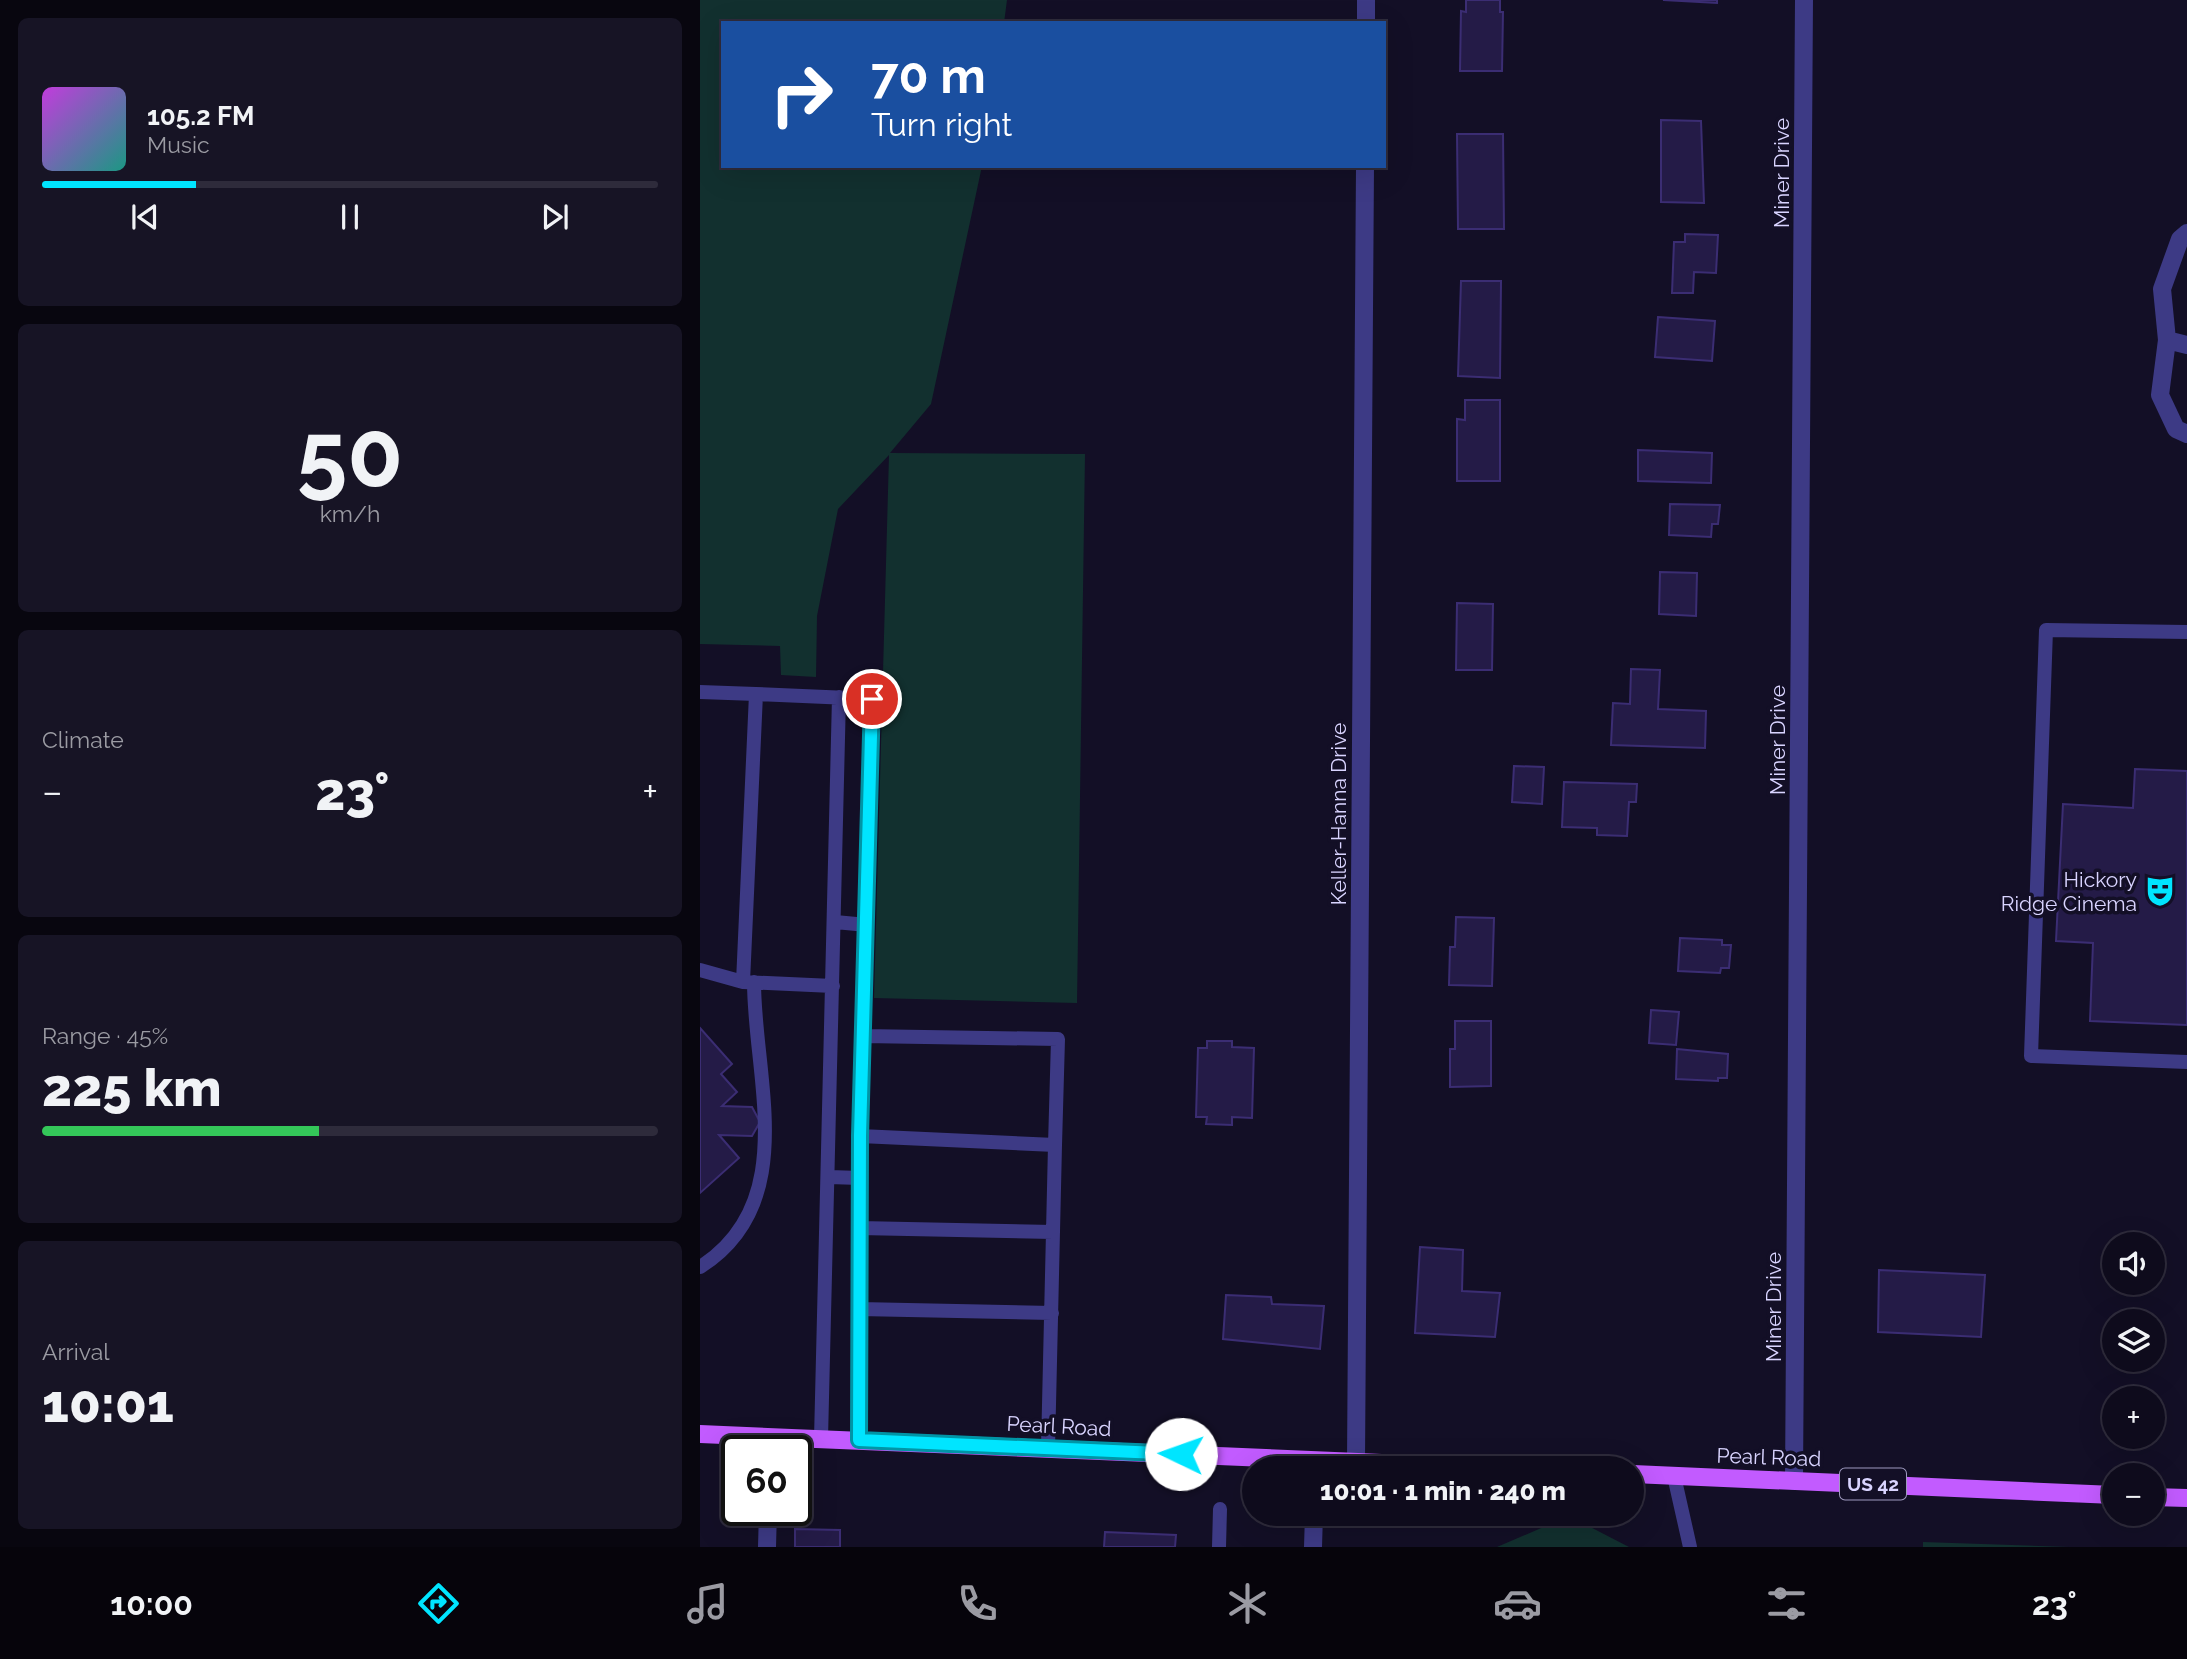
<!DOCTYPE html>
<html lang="en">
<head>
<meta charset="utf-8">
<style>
  :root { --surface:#0e0b1c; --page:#171425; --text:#f1f3f6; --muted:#9b9ba3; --line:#2e2b3b; --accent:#00e5ff }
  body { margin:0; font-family:Raleway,sans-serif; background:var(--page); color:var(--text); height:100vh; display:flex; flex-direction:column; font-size:26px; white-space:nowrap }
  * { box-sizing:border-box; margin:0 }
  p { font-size:23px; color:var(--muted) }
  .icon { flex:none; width:38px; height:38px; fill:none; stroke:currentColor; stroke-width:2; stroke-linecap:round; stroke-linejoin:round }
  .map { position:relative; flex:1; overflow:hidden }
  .sheet { display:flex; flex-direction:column; gap:18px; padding:18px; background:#08060f; width:700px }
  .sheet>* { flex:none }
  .guide { position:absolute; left:21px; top:21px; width:665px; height:147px; border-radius:0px; box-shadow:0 7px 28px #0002,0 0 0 2px var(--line); background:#1a4fa0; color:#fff; overflow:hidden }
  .tools { position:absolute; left:1402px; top:1232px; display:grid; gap:14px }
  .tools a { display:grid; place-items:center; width:63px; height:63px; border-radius:50%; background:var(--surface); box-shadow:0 7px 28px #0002,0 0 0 2px var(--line); font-size:35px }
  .speed { position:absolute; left:21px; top:1435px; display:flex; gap:14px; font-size:35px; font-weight:700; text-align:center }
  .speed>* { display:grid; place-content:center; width:91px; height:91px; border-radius:50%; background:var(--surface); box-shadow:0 7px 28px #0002,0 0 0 2px var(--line); line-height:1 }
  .speed .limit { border:4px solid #111; border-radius:10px; background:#fff; color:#111 }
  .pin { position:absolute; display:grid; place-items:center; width:60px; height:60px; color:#fff; margin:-30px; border:4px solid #fff; border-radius:50%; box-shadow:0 2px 7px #0007 }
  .me { position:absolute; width:77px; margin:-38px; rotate:273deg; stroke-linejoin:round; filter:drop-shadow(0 0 5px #0008) }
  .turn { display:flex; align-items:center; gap:24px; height:147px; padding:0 35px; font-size:32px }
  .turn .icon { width:91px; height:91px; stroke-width:2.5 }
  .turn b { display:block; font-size:49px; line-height:60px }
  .big { font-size:52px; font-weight:800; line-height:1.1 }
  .sheet .widget { flex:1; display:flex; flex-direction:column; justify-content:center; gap:10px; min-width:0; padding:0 24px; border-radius:10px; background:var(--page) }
  .sheet .dial { align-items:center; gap:0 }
  .dial b { font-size:91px; line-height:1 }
  .song { display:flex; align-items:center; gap:21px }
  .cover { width:84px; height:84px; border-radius:10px; background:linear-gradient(135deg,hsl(290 70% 55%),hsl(170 70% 35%)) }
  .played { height:7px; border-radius:4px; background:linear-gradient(90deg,var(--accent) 25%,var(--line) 25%) }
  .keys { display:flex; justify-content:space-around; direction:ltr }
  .heat { display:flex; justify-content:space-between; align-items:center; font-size:38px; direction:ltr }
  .charge { height:10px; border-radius:5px; background:linear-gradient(90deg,#34c759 45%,var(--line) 0) }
  .trip { position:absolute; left:542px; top:1456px; width:402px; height:70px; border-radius:35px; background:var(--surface); box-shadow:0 7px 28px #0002,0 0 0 2px var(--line); font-weight:800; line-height:70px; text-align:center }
  .menu { display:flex; height:112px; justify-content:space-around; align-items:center; background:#06040b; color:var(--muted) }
  .menu .icon { width:49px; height:49px }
  .menu .active { color:var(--accent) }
  .menu b { font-size:32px; color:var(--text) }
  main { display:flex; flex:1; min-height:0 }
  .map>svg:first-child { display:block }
  .green { fill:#12302f }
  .building { fill:#241b47; stroke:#3b2d73; stroke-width:2 }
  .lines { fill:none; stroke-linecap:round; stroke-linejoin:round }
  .service { stroke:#3d3a85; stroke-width:14 }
  .minor { stroke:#3d3a85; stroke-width:18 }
  .primary { stroke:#c25bff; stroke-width:18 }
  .route-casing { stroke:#0095a6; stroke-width:18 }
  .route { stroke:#00e5ff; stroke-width:12 }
  .labels { text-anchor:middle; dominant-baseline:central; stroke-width:7; stroke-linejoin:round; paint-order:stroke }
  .shield { fill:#130f26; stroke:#9e99be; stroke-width:2 }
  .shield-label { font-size:19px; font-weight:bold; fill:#d9d4ff }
  .street-label { font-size:21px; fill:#d9d4ff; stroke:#130f26 }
  .poi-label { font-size:21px; fill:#d9d4ff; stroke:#130f26; text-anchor:end }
</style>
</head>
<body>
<main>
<section class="sheet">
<div class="widget">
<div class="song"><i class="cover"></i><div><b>105.2 FM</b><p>Music</p></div></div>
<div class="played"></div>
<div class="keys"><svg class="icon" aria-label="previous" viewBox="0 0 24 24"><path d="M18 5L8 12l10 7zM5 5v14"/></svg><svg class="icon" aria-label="pause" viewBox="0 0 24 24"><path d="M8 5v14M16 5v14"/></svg><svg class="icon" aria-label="next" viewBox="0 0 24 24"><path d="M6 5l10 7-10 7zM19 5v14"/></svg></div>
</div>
<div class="widget dial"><b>50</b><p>km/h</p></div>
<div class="widget"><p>Climate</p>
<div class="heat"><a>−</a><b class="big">23°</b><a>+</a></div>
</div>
<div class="widget"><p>Range · 45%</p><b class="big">225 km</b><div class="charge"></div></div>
<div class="widget"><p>Arrival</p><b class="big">10:01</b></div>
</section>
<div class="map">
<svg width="1487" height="1547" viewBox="0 0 1487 1547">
  <rect width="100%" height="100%" fill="#130f26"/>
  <path class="green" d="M0,0H307L304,23H23V166H282L231,404L190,453L385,454L377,1003L174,998L189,455L138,509L117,616L116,677L81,675L80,646L0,644Z
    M869,1516L929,1547H797Z
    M1223,1542L1369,1547H1223Z"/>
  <path class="building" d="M766,0H800V12H803L802,71H760L761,11L766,12Z
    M963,0H1017V3Z
    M961,120L1001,121L1004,203L961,202Z
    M757,134H803L804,229H758Z
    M985,234L1018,235L1016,273L994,272L993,293H972L974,242H985Z
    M761,281H801L800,378L758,376Z
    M958,317L1015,321L1012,361L955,357Z
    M765,400H800V481H757V419L765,420Z
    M938,450L1012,453L1011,483L938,481Z
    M970,504L1020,505L1018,524H1012L1011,537L969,535Z
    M960,572L997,573L996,616L959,614Z
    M757,603L793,604L792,670H756Z
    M931,669L960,670L958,709L1006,711L1005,748L911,745L913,703L930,704Z
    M814,766L844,767L842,804L812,802Z
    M1435,769L1487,771V1025L1390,1021L1393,943L1356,941L1363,804L1433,808Z
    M864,782L937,784L936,802H929L927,836L897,835V828L862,827Z
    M756,917L794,918L792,986L749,985L750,947H755Z
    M980,938L1022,940V945H1031L1029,968H1021L1020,973L978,971Z
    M951,1010L979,1012L976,1045L949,1043Z
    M755,1021H791V1086L750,1087V1049H755Z
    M0,1028L32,1064L21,1074L37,1092L22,1106L52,1107L60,1122L52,1136L19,1135L39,1158L0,1193Z
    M507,1041H532V1047L554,1048L552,1118L532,1117V1125L506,1124L507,1117H496L498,1048H507Z
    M977,1049L1028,1054L1027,1078H1018V1081L976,1079Z
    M720,1247L763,1250L762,1291L800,1293L795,1337L715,1333Z
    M1179,1270L1285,1275L1281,1337L1178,1332Z
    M526,1295L571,1297L572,1304L624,1306L620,1349L523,1339Z
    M95,1529L140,1530V1547H95Z
    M405,1532L476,1535L475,1547H404Z"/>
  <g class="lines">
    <path class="service" d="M1487,632L1346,630L1331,1056L1487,1062
      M0,692L56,694
      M135,922L167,925
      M0,970L43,982
      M133,986L43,982L56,694L172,699L160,1136L159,1440
      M163,1036L358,1039L355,1145
      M160,1136L355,1145L348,1448
      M129,1177L160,1178
      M159,1228L353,1232
      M0,1267C101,1203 54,1078 54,982
      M159,1309L352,1313
      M121,1439L139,697
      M974,1476L990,1547
      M519,1547L520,1509"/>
    <path class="minor" d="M666,23V0
      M1487,233L1480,239L1462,289L1467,340L1460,395L1476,429L1487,434
      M1467,340L1487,345
      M656,1462L665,166
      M1094,1481L1104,0
      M67,1547L68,1510
      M613,1547L614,1514"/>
    <path class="primary" d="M0,1434L799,1468
      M933,1474L1414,1495
      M1452,1497L1487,1498"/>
  </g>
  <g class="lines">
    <defs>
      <path id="route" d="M172,699L160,1136L159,1440L481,1454"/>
    </defs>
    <use href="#route" class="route-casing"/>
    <use href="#route" class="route"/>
  </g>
  <defs>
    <symbol id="theatre-bare" viewBox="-9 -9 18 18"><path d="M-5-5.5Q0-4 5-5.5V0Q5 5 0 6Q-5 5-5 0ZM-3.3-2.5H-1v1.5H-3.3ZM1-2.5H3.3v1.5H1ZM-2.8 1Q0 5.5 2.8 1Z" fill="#00e5ff" stroke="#130f26" stroke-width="2.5" paint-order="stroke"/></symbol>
  </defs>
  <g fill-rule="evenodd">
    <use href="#theatre-bare" x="1438" y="869" width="44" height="44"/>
  </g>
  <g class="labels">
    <rect class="shield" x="1140" y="1468.5" width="66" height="31" rx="5"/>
    <g class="shield-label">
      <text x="1173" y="1484">US 42</text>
    </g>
    <g class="street-label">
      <text transform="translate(1081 173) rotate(-90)">Miner Drive</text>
      <text transform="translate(1077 740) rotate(-90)">Miner Drive</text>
      <text transform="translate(638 814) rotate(-90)">Keller-Hanna Drive</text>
      <text transform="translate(1073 1307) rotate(-90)">Miner Drive</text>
      <text transform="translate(359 1426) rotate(3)">Pearl Road</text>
      <text transform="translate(1069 1457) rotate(2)">Pearl Road</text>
    </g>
    <g class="poi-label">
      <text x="1437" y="879">Hickory<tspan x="1437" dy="24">Ridge Cinema</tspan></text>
    </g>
  </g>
</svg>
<div class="tools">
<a><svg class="icon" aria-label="sound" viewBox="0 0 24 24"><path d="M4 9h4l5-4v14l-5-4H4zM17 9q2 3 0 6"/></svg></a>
<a><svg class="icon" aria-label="layers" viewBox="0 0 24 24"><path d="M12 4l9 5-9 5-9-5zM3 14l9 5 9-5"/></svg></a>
<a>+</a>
<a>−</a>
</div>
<div class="speed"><div class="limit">60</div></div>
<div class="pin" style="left:172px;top:699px;background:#d93025"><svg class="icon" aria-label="arrive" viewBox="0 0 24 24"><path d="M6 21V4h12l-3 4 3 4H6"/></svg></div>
<svg class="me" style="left:481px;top:1454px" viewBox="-20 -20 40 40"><circle r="19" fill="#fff"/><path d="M0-13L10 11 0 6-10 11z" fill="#00e5ff"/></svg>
<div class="trip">10:01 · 1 min · 240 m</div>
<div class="guide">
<div class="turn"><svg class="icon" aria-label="right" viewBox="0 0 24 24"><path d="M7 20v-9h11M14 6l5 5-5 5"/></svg><div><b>70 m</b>Turn right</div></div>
</div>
</div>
</main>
<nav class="menu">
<b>10:00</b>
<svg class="icon active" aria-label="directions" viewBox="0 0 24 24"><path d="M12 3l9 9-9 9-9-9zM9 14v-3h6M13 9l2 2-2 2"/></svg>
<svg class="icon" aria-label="music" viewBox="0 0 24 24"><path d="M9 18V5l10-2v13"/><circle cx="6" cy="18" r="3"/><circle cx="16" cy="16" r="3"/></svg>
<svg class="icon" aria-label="phone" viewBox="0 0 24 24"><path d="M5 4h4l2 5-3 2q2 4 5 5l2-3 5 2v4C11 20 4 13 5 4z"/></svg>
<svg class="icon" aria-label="climate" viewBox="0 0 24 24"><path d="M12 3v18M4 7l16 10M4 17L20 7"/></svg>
<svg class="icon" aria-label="car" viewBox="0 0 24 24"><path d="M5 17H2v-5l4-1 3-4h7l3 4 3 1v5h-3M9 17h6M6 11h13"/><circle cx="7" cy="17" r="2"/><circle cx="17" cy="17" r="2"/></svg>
<svg class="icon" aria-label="filters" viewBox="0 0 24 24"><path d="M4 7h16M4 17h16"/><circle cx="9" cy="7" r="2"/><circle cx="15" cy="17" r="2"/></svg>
<b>23°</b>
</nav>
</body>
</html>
